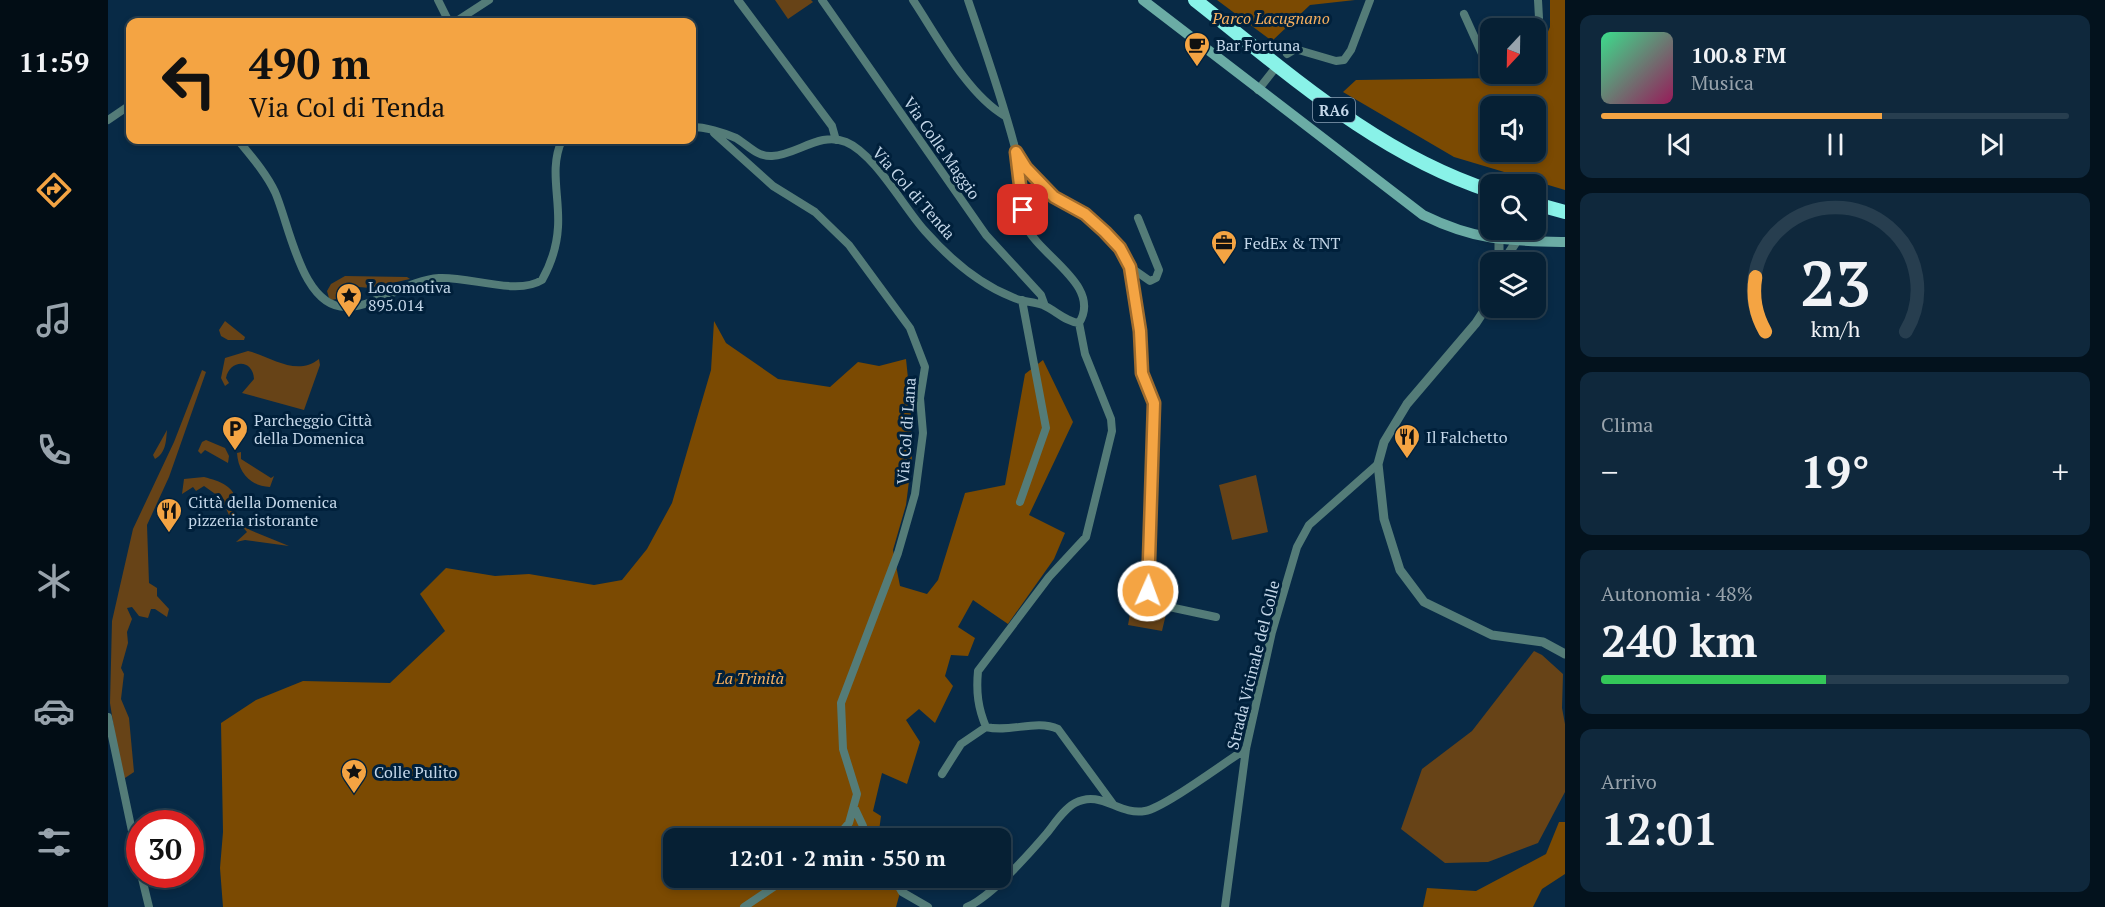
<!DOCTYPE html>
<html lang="it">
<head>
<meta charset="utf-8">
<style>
  :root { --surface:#062034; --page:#0f283c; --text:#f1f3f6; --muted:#98a3ac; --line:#273e4f; --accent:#f4a443 }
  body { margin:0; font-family:"PT Serif",serif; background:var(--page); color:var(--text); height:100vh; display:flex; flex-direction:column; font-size:22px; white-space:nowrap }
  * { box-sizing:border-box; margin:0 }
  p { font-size:20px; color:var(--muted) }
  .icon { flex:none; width:33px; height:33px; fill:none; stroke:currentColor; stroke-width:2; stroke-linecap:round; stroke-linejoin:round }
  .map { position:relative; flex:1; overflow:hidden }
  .side { display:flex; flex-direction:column; gap:15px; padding:15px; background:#03121d; width:540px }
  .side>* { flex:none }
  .top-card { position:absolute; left:18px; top:18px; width:570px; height:126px; border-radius:12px; box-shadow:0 3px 9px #0003,0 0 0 2px var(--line); background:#f4a443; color:#111; overflow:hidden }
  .needle { width:39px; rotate:202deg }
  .buttons { position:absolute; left:1372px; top:18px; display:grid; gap:12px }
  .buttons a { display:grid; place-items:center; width:66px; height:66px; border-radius:12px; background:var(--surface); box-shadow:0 3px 9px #0003,0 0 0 2px var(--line); font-size:30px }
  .speed { position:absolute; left:18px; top:810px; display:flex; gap:12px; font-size:30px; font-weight:700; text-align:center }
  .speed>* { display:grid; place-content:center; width:78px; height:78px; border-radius:50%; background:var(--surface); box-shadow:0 3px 9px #0003,0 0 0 2px var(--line); line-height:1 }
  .speed .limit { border:9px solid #d22; background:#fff; color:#111 }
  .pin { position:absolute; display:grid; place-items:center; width:51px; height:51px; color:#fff; margin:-26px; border-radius:12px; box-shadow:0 3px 9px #0006 }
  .me { position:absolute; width:66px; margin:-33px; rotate:2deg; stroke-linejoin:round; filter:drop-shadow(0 0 4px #0008) }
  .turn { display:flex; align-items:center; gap:21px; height:126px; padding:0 24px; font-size:27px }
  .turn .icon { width:78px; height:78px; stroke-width:2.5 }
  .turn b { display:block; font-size:42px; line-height:51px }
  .big { font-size:45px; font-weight:700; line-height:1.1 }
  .side .tile { flex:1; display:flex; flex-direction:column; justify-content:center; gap:9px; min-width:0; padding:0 21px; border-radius:12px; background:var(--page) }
  .side .dial { align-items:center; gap:0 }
  .dial svg { height:156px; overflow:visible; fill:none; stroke:var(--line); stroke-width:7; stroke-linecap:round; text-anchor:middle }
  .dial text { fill:var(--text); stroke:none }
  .song { display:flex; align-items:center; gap:18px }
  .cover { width:72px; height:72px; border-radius:9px; background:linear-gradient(135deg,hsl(150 70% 55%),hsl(330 70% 35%)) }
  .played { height:6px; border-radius:3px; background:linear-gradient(90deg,var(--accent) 60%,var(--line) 60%) }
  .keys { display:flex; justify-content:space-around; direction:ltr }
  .heat { display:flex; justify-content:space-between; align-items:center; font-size:33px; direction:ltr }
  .charge { height:9px; border-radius:4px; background:linear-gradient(90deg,#34c759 48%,var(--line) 0) }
  .trip { position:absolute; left:555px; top:828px; width:348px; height:60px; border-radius:12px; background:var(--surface); box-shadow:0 3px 9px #0003,0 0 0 2px var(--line); font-weight:700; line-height:60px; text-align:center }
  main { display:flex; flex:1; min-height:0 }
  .tab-bar { display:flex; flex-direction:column; width:108px; justify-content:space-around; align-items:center; background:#020d15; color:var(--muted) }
  .tab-bar .icon { width:42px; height:42px }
  .tab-bar .selected { color:var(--accent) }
  .tab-bar b { font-size:27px; color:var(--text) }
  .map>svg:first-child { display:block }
  .green { fill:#674317 }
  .forest { fill:#7b4a02; fill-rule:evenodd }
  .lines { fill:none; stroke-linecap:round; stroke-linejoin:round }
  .minor { stroke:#547c78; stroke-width:8 }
  .tertiary { stroke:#547c78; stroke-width:9 }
  .secondary { stroke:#6baca5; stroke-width:10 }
  .motorway { stroke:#89f2e8; stroke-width:14 }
  .route-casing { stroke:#9f6b2c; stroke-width:15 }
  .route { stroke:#f4a443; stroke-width:10 }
  .labels { text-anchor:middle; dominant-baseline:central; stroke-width:6; stroke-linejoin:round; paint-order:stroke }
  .shield { fill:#00203b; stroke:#89a0b5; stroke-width:1.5 }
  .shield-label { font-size:15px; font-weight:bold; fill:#c4d7e9 }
  .park-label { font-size:16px; font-style:italic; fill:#f8b05e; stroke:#00203b }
  .poi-label { font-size:16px; fill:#c4d7e9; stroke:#00203b; text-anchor:start }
  .street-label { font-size:16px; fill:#c4d7e9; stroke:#00203b }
</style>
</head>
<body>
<main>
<nav class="tab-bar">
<b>11:59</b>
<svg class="icon selected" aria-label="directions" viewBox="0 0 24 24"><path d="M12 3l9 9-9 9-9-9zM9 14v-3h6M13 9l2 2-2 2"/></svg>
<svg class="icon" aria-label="music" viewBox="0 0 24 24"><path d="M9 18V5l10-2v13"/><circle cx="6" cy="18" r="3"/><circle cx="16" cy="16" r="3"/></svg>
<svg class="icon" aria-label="phone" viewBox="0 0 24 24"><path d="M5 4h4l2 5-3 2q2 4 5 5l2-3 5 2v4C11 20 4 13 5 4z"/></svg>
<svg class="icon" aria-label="climate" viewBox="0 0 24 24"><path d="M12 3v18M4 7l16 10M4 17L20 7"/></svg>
<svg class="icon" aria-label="car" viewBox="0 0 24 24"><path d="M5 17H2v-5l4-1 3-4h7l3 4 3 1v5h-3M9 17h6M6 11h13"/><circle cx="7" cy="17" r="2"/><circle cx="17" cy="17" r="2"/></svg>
<svg class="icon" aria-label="filters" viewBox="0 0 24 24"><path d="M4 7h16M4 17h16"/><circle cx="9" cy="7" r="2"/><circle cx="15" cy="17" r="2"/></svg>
</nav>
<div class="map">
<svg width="1457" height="907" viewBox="0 0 1457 907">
  <rect width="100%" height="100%" fill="#082a46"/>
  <path class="green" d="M667,0H703L705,2L680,19Z
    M237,276L299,277L302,279L262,288L251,287L243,295L224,300L221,298L219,291L223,284Z
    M117,321L137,337L136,340H120L113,336L111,330Z
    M140,351C164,357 188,377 211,359L212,365L196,410L134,393L146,379C145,359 122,359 118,378L121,383L117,386L113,378L117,358Z
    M94,370L98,372L61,477L39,525L41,583L49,588V596L61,609L59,617L47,609H43L40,618L31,616L24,607L19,608L24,619L19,632L20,643L13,668L16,674L13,699L21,718L26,772L14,780L2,703L4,621L25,529L66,442Z
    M59,430C58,441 58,453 47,459L45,455Z
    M98,440L117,448L121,456L120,463L97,450L93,454L90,451L94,442Z
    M133,452V459L163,478L166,476L162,487C143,487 130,472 129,453Z
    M1148,475L1160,532L1124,540L1111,485Z
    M96,477C116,482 135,490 125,515L142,530L181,546L137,540L128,542L139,532L131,523L125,528L116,519L121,515L113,498L96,486L88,491L85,487L74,494L76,479Z
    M1023,608L1058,614L1054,631L1020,625Z
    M1426,651L1434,655L1455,674L1454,708L1457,724V792L1430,843L1380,862L1337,863L1293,829L1314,769L1364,731Z"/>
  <path class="forest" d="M1109,0H1247L1202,5L1164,41Z
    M1442,0H1457V190L1346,157L1235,92L1248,80L1392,78L1396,74H1428V47L1434,45L1442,27ZM1383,106H1428V152H1383Z
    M606,321L618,343L670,379L722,387L750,362L771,366L798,359L803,407L804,457L798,505L785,550L792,586L819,594L830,580L857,493L897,485L917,374L935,360L965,422L921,515L957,533L946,559L900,624L865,600L850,627L867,638L860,656L843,655L837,676L845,686L827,723L811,709L798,720L812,742L799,784L774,773L765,811L773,816L770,838H566V878H796L788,907H115L112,868L115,832L113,723L148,700L195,681L282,683L337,631L312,594L338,568L387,576L421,574L486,585L514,580L539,549L564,503L603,370Z
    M1451,822H1457V874L1434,889L1425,907H1315L1319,888L1368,891L1438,854Z"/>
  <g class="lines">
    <path class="minor" d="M330,0L341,22
      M630,0L724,126L728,140
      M714,0L878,235L933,295L937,306
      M805,0C829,36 859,94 897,116
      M1356,14L1375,56L1383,60
      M347,22L381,0
      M1426,28L1431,18L1430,0
      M1179,54L1187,49L1228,61L1236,60L1243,50L1262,0
      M1150,90L1165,71
      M0,120L22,105
      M584,127C597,127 615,132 628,138C640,145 649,157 664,156C689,155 712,131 738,142C767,154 796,208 817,231C840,257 871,284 904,297C913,302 924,301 935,305C947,310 958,322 971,323C995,285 929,255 918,225C909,200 914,170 906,144C893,95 876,47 860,0
      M606,133L665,186L707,212L741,245L802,328L817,367L812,398L815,433L807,494L790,553L733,703L735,749L749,794L741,823L728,838
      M130,140C143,156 158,173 167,192C182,226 194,310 240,307C271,305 300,280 331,278C361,276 409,296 434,280C443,264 449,245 450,227C452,197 441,168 454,140
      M911,156L918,168L946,197L977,214L997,232L1012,248L1022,267L1032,331L1034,373L1046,403L1040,591L1042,599L1052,605L1108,617
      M1022,267L1042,281L1048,278L1051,270L1030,218
      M971,323L977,354L1003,419L1004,431L978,537L941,577L870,671C868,692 870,708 878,727C902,733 928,719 950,729L1005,804
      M912,502L938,428L914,300
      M0,717L32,869
      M834,774L853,744L878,727
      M747,809L755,826L756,838
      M33,874L41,907
      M780,878L787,880L794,892L820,907
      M636,907L679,878
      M859,907C884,896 921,854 939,833C947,823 956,809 967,803C993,789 1011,816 1037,811C1056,808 1117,762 1138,749
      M1117,907L1138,749L1164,632L1189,547L1201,525L1270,464"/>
    <path class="tertiary" d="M1391,241V262
      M1395,262L1408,242
      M1383,300L1368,323L1299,404L1276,442L1270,464L1276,519L1292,570L1316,602L1384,635L1435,642L1457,654"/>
    <path class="secondary" d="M1035,0L1315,215C1368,241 1400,241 1457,242"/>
    <path class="motorway" d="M1087,0C1180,73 1269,154 1383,191
      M1428,204L1457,212"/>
  </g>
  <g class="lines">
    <defs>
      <path id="route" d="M915,210L908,152L918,168L946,197L977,214L997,232L1012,248L1022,267L1032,331L1034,373L1046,403L1040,591"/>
    </defs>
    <use href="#route" class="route-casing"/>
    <use href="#route" class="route"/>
  </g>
  <defs>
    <symbol id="cafe-pin" viewBox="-11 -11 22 30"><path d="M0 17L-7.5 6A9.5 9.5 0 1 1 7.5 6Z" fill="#f4a443" stroke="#00203b"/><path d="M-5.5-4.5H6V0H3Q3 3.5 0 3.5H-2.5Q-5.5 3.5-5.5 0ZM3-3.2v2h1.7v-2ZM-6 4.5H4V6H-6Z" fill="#111"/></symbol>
    <symbol id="office-pin" viewBox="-11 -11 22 30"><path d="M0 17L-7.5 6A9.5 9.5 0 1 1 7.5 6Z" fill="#f4a443" stroke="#00203b"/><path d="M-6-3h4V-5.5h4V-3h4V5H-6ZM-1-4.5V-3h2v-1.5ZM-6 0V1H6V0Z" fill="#111"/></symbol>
    <symbol id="sight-pin" viewBox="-11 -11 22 30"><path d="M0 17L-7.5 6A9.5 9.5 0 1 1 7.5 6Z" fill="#f4a443" stroke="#00203b"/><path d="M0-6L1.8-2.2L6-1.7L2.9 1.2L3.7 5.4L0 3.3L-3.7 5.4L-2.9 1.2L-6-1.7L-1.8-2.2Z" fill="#111"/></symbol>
    <symbol id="parking-pin" viewBox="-11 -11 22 30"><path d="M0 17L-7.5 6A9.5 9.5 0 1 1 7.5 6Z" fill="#f4a443" stroke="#00203b"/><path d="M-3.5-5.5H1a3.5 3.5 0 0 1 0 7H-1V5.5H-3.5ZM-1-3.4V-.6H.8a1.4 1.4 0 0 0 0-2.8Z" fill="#111"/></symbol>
    <symbol id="restaurant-pin" viewBox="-11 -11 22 30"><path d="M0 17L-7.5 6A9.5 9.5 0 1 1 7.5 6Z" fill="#f4a443" stroke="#00203b"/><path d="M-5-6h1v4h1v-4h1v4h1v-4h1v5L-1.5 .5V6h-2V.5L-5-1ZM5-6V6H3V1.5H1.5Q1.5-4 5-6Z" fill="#111"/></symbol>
  </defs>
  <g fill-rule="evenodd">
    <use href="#cafe-pin" x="1074" y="30" width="30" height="40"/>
    <use href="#office-pin" x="1101" y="228" width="30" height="40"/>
    <use href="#sight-pin" x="226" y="281" width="30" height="40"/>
    <use href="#parking-pin" x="112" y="414" width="30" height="40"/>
    <use href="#restaurant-pin" x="1284" y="422" width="30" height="40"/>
    <use href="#restaurant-pin" x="46" y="496" width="30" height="40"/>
    <use href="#sight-pin" x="231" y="757" width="30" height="40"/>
  </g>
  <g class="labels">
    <rect class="shield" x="1205" y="98" width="42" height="24" rx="4.5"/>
    <g class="shield-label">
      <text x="1226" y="110">RA6</text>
    </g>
    <g class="park-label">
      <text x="1163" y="18">Parco Lacugnano</text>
      <text x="642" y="678">La Trinità</text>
    </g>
    <g class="poi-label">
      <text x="1108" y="45">Bar Fortuna</text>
      <text x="1136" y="243">FedEx &amp; TNT</text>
      <text x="260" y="287">Locomotiva<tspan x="260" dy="18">895.014</tspan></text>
      <text x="146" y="420">Parcheggio Città<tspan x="146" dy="18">della Domenica</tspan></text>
      <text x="1318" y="437">Il Falchetto</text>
      <text x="80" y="502">Città della Domenica<tspan x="80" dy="18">pizzeria ristorante</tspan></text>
      <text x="266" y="772">Colle Pulito</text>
    </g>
    <g class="street-label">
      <text transform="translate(834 148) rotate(55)">Via Colle Maggio</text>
      <text transform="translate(806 193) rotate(49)">Via Col di Tenda</text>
      <text transform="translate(798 431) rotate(-86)">Via Col di Lana</text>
      <text transform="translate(1145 665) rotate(-76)">Strada Vicinale del Colle</text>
    </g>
  </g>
</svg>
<div class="buttons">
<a><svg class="needle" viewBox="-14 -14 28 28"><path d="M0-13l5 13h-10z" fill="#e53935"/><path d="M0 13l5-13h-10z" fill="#98a3ac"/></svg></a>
<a><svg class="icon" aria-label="sound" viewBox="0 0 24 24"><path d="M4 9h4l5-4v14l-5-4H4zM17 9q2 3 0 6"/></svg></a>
<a><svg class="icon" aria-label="search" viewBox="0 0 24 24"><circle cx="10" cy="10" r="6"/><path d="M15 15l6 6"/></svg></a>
<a><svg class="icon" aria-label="layers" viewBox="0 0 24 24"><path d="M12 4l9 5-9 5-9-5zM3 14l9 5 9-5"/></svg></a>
</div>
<div class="speed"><div class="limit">30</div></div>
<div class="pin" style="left:915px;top:210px;background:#d93025"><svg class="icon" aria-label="arrive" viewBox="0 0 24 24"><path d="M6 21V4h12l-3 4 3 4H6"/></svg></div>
<svg class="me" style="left:1040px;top:591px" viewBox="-20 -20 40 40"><circle r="17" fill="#f4a443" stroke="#fff" stroke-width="3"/><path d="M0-11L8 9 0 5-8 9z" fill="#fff"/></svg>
<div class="trip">12:01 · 2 min · 550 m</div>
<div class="top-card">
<div class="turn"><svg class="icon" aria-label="left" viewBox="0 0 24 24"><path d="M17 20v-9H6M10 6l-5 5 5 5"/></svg><div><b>490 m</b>Via Col di Tenda</div></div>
</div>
</div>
<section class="side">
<div class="tile">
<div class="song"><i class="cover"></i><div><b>100.8 FM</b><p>Musica</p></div></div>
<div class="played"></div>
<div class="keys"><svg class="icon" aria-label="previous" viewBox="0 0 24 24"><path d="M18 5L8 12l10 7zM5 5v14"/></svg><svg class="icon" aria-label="pause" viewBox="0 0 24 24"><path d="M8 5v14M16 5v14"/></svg><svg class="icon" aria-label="next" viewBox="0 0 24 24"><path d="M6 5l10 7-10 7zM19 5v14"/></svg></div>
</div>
<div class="tile dial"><svg viewBox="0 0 100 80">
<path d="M14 69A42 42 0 1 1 86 69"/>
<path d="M14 69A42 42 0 0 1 9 41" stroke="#f4a443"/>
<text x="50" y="56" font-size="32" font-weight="700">23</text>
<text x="50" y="72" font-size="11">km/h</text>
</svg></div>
<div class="tile"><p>Clima</p>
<div class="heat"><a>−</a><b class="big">19°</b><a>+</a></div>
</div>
<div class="tile"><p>Autonomia · 48%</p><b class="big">240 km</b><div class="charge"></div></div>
<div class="tile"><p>Arrivo</p><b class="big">12:01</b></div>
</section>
</main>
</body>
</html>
